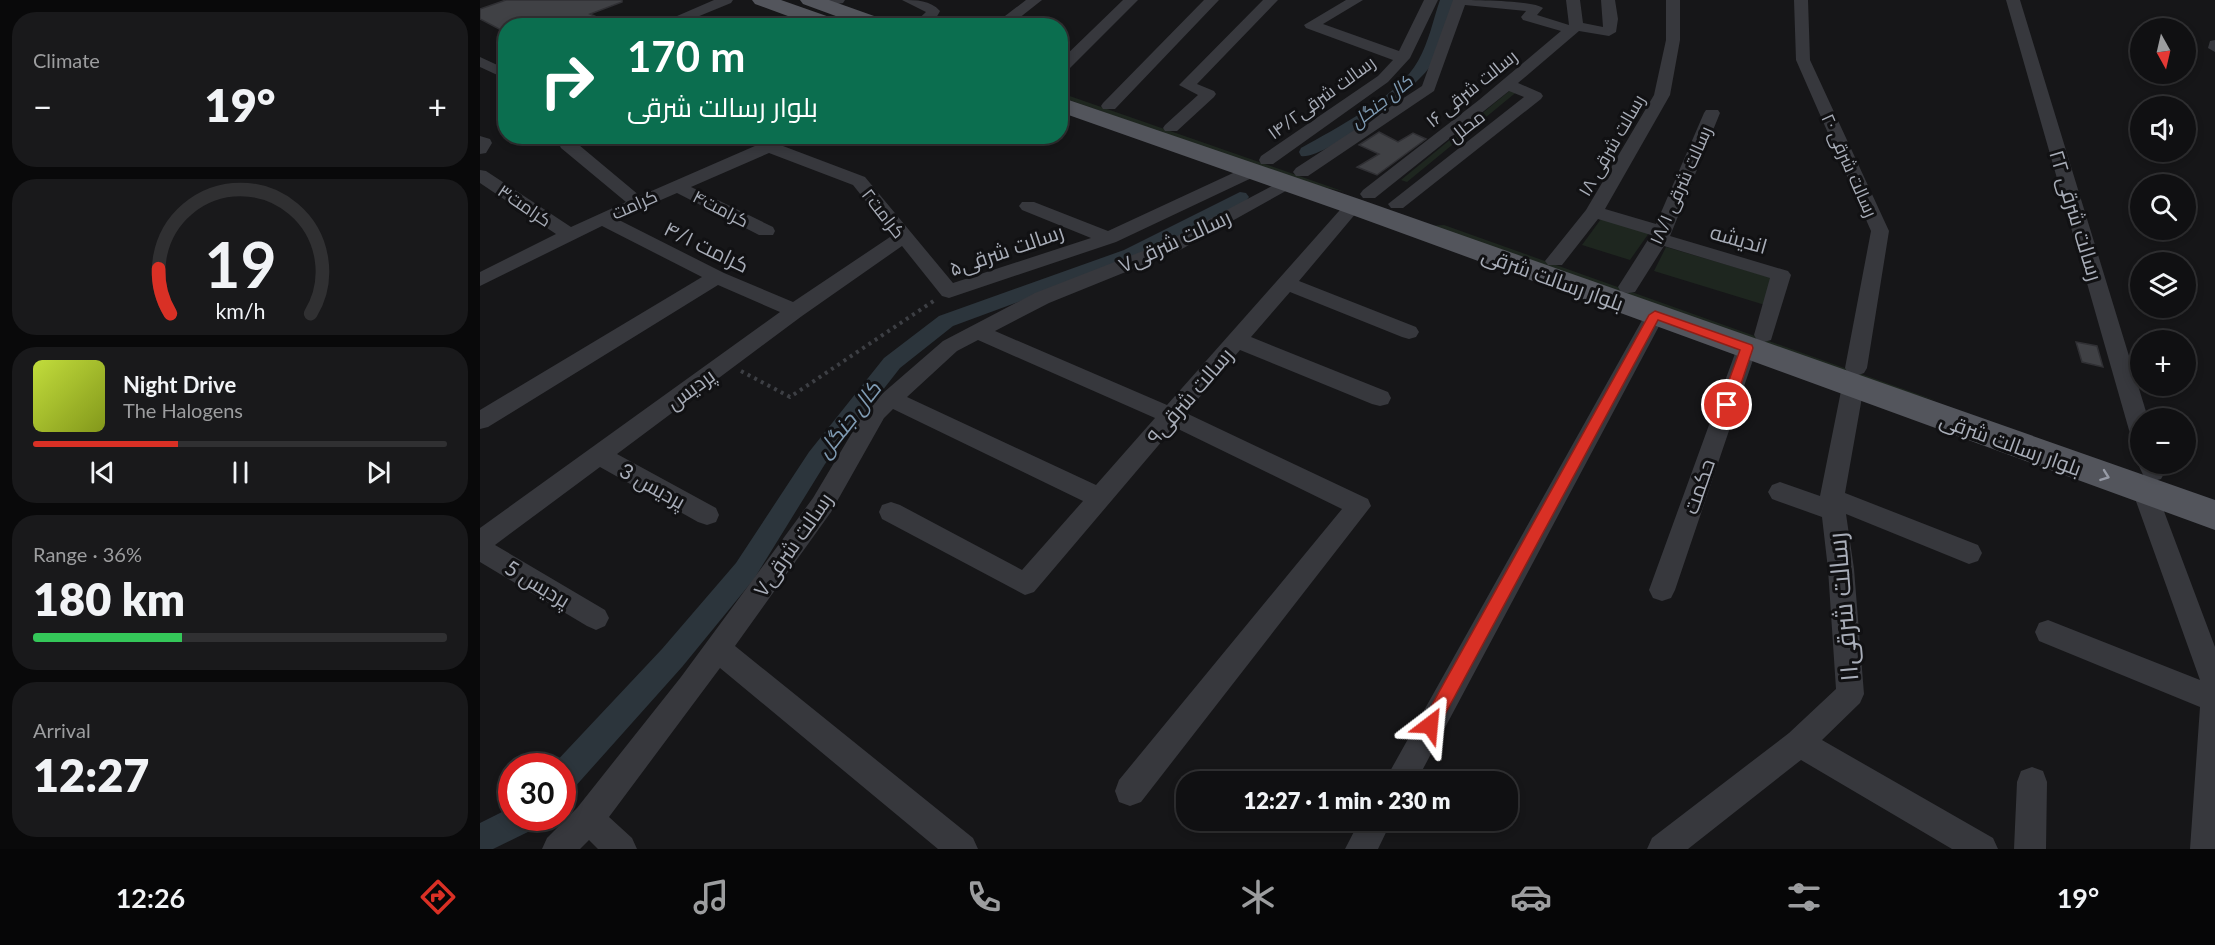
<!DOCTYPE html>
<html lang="en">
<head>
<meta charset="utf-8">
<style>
  :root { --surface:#101012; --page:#19191b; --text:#f1f3f6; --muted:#9c9d9f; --line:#303032; --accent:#d93025 }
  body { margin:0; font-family:Lato,Cairo,sans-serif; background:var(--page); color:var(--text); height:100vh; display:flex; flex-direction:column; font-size:22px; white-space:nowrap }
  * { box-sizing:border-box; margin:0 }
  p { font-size:20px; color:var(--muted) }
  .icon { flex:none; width:33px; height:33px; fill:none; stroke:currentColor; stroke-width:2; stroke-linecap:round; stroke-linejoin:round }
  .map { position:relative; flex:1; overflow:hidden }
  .drawer { display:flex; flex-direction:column; gap:12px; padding:12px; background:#09090a; width:480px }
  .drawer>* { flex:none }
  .banner { position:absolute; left:18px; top:18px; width:570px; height:126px; border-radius:24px; box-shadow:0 3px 9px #0003,0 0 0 2px var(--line); background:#0b6e4f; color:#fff; overflow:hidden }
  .needle { width:39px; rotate:172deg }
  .buttons { position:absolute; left:1650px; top:18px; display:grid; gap:12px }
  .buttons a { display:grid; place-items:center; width:66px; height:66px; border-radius:50%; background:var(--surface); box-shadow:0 3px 9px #0003,0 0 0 2px var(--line); font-size:30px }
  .speed { position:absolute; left:18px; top:753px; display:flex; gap:12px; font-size:30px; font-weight:700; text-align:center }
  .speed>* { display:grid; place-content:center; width:78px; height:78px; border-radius:50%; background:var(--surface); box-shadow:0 3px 9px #0003,0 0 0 2px var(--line); line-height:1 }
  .speed .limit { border:9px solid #d22; background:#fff; color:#111 }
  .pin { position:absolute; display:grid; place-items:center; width:51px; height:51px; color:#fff; margin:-26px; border:3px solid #fff; border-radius:50%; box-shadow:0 2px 6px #0007 }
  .me { position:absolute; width:66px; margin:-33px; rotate:29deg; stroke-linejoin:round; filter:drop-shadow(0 0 4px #0008) }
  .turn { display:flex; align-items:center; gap:21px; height:126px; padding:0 30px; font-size:27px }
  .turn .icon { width:78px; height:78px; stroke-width:2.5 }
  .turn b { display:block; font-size:42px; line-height:51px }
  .big { font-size:45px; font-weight:800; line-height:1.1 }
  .drawer .tile { flex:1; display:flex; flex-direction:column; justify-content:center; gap:9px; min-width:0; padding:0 21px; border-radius:24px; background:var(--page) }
  .drawer .dial { align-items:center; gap:0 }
  .dial svg { height:156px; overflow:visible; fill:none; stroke:var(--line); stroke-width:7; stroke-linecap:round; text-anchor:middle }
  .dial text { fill:var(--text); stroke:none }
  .song { display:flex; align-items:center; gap:18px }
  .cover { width:72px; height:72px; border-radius:9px; background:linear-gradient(135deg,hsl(70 70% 55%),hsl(70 70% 35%)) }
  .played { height:6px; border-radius:3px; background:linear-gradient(90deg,var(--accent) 35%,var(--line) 35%) }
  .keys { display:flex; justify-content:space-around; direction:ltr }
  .heat { display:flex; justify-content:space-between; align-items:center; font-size:33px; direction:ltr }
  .charge { height:9px; border-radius:4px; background:linear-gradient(90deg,#34c759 36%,var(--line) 0) }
  .trip { position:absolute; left:696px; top:771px; width:342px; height:60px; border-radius:24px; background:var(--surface); box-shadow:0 3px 9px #0003,0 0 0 2px var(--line); font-weight:800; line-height:60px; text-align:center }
  .dock { display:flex; height:96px; justify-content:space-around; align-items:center; background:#060607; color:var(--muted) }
  .dock .icon { width:42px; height:42px }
  .dock .selected { color:var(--accent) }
  .dock b { font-size:27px; color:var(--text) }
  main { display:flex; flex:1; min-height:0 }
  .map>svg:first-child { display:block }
  .green { fill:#1e261f }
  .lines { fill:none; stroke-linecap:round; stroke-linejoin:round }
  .canal { fill:#2c353c; fill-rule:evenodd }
  .building { fill:#404145; stroke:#303034; stroke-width:1.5 }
  .path { stroke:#3d3f44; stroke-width:4; stroke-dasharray:3 4.5; stroke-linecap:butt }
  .minor { fill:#37383d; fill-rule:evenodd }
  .primary { fill:#53555c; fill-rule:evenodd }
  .oneway { stroke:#979ba6 }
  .route { fill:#d93025; stroke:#8d1f18; stroke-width:1.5 }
  .labels { text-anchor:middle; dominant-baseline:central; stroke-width:6; stroke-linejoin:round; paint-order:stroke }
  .far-street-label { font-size:18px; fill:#a8adb8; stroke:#111113 }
  .far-water-label { font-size:18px; font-style:italic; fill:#7f9bb3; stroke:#111113 }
  .street-label { font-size:21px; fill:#a8adb8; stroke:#111113 }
  .water-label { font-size:22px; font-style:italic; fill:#7f9bb3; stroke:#111113 }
  .near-street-label { font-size:26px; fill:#a8adb8; stroke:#111113 }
</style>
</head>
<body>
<main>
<section class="drawer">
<div class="tile"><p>Climate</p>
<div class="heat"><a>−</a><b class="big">19°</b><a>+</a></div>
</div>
<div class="tile dial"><svg viewBox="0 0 100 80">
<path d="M14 69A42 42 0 1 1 86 69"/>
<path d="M14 69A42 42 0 0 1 8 46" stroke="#d93025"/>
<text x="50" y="56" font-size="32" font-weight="700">19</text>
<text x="50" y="72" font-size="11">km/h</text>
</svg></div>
<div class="tile">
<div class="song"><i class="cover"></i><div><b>Night Drive</b><p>The Halogens</p></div></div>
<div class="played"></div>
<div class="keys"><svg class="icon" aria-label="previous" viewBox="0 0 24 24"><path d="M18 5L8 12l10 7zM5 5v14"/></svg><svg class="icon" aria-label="pause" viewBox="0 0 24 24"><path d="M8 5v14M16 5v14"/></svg><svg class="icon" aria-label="next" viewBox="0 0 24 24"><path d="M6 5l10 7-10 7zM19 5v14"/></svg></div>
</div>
<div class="tile"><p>Range · 36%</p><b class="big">180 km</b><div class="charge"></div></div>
<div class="tile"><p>Arrival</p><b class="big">12:27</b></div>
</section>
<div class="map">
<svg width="1735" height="849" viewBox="0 0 1735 849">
  <rect width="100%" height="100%" fill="#161618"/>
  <path class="green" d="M1033,88L1039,90L927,182L921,180Z
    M581,93L865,192L818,181L581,97Z
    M1121,219L1169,233L1150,260L1102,245Z
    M964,225L1457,401L1380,379L950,226Z
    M1186,247L1292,278L1285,305L1174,271Z"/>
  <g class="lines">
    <path class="canal" d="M960,0H974C967,22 963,46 951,65C938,87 844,161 821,156L819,152L821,148C855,129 920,95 938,61C949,42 953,20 960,0Z
      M760,192L766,193L769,197L766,201L658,258L473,326L420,368L345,464L274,579L202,667L93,789L82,793V766H72L182,649L256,563L329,452L404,358L459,316L644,250Z
      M32,807V818H58L54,829L13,849H0V823Z"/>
  </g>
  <path class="building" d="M26,0H142V2L110,14L136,26H26V28L21,30L0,19V9Z
    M899,132L918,142L933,133L946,139L897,175L877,167L899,154L879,145Z
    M1596,342L1617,346L1623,367L1602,362Z"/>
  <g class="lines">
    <path class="path" d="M261,371L310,397L455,300"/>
    <path class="minor" d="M234,0H253L251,3L195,26H174Z
      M334,0H365L363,3L338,7L331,3Z
      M422,0C437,0 450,0 460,11C453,25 446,26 431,26L446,12Z
      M546,0H562L529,26H512Z
      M643,0H658L585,73L580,74V61Z
      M724,0H739L635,109H623L621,106L623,103Z
      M783,0H798L717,84L734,91L736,94L734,97L697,131H685L683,128L685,125L718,95L699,85L702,82Z
      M866,0H883L843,24L919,51L944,0H958L930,58L908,82L793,164H781L779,160L781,156L898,76L913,60L826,28L824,25Z
      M973,0C990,0 1052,0 1063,8L1057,15L1089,25L1086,0H1100L1103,23L1123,27L1121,0H1135L1138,19L1136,32L1129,36L1099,31L1038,83L1061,93L1063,96L1061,99L923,208H911L908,204L1044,97L1029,91L895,198H883L880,194L883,190L999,100L1081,31L1043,20L1041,17L1046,11L985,5L954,91L828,176H816L813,172L816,168L942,86Z
      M1186,0H1200V40L1190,95L1125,209L1176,224L1224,113L1226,110H1238L1240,113L1190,236L1308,271L1311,275L1291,340L1284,342L1277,340L1274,335L1290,278L1184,246L1155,292L1148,293L1141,292L1138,287L1171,235L1118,219L1082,265H1068L1065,261L1106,210L1174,95L1186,40Z
      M1314,0H1328L1330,60L1409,231L1387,368L1384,373L1376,376L1368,373L1365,368L1391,231L1316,60Z
      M1526,0H1540L1668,418H1660V439L1652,436L1649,430Z
      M1735,40V52L1728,48L1730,41Z
      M0,57L26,69V79L0,67Z
      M0,136L10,139L12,143L6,153L0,154Z
      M298,136H321L303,146L385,177L473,283L611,238L542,210L539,206L542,202H554L628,231L766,167H778L781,171L778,175L636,242L469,298L462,296L422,246L322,316L137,454L236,508L239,515L236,522L227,525L218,522L120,467L15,545L125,610L129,618L125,626L116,630L107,626L0,562V528L300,312L238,285L8,427L0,429V410L222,277L122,226L0,286V272L76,234L0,183V170L6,171L91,227L146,202L81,148L79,144L81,140H93L160,196ZM289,153L373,185L413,235L313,302L244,273L137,219L197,193L279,235H293L295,231L293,227L211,187Z
      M807,178L813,179L816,183L813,187L700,250L569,303L515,331L687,405L867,202H879L882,206L819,281L936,327L939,332L936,337L929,339L922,337L810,292L771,337L908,392L911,398L908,404L900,406L892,404L760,350L706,413L888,499L891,506L661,802L650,806L639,802L635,791L639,780L862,509L694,427L554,592L545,595L402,519L399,512L402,505L411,502L420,505L542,570L603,501L413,409L404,418L351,512L255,646L493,838L498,849H458L240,668L129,817L152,838L157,849H118L109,840L100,849H62L67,838L97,808L201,677L333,498L388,406L463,341L555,293L686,242ZM498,340L675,418L616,485L427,397L477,351Z
      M1175,308L1182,310L1185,315L936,782H904L1165,315L1168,310Z
      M1267,341L1274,343L1277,348L1195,590L1191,598L1182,601L1173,598L1169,590L1257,348L1260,343Z
      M1373,378L1381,380L1384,386L1365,493L1498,545L1502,553L1498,561L1489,564L1366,514L1374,569L1384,694L1380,703L1342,740L1513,838L1518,849H1472L1321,760L1208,849H1167L1172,838L1309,733L1356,689L1348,569L1342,517L1292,499L1288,492L1292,485L1300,482L1340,496L1362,386L1365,380Z
      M1660,460V464H1681L1685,472L1681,479L1673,481L1665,479L1658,464Z
      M1664,480L1672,483L1676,490L1735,647V849H1710L1720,707L1559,641L1555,632L1559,623L1568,620L1720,680L1652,490L1656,483Z
      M1552,767L1563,771L1567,782L1566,849H1534L1537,782L1541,771Z
      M880,820H912L898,849H865Z"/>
    <path class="primary" d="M272,0H301L358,20L361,24L335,26L275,4Z
      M320,0H349L411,22L414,26H383L323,4Z
      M580,97L882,200L1735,500V530L864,212L580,112Z"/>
  </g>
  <defs><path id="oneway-chevron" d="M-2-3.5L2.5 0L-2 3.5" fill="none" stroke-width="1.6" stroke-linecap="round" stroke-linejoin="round" transform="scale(1.5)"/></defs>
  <use class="oneway" href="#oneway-chevron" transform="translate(1625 476) rotate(20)"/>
  <path class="route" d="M1175,311L1272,345L1273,348L1254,405L1247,410L1240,405L1260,350L1178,320L956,731L950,733L944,731L941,725L944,719L1169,315Z"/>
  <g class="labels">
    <g class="far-street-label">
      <text transform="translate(991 88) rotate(-39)">رسالت شرقی ۱۶</text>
      <text transform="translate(841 97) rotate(-36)">رسالت شرقی۱۴/۲</text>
      <text transform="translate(986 126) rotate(-38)">محلل</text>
      <text transform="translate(1131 145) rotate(-60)">رسالت شرقی ۱۸</text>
      <text transform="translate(1370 165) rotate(66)">رسالت شرقی ۲۰</text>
      <text transform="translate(1200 185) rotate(-66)">رسالت شرقی ۱۸/۱</text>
      <text transform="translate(154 204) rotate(-24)">کرامت</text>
      <text transform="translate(45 205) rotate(34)">کرامت۳</text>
      <text transform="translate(241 208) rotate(27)">کرامت۴</text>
      <text transform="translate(404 213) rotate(52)">کرامت۲</text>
    </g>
    <g class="far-water-label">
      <text transform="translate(901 101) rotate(-38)">کال جنگل</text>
    </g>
    <g class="street-label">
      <text transform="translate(1597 215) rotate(73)">رسالت شرقی ۲۲</text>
      <text transform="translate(1259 238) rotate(16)">اندیشه</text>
      <text transform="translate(694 240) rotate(-25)">رسالت شرقی۷</text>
      <text transform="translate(227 246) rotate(26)">کرامت ۴/۱</text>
      <text transform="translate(526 249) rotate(-19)">رسالت شرقی۵</text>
      <text transform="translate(1073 278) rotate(20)">بلوار رسالت شرقی</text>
      <text transform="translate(210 388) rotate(-36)">پردیس</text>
      <text transform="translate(709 395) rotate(-49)">رسالت شرقی۹</text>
      <text transform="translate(1531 443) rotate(20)">بلوار رسالت شرقی</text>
      <text transform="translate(173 485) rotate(29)">پردیس 3</text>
      <text transform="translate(1218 486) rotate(-71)">حکمت</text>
      <text transform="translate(312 544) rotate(-55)">رسالت شرقی۷</text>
      <text transform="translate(58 583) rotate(31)">پردیس 5</text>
    </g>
    <g class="water-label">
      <text transform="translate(368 419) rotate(-52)">کال جنگل</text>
    </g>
    <g class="near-street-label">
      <text transform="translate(1362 607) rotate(-95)">رسالت شرقی۱۱</text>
    </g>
  </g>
</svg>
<div class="buttons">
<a><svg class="needle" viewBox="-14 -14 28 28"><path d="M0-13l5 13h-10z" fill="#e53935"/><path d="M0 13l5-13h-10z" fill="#9c9d9f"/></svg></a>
<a><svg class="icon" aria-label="sound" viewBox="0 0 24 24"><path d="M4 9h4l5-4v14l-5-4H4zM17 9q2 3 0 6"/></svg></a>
<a><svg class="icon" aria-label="search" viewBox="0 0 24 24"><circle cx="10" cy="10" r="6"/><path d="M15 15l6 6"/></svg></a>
<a><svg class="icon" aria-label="layers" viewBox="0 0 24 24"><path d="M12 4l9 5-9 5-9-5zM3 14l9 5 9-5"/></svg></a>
<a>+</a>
<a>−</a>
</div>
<div class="speed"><div class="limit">30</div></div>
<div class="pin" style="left:1247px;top:405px;background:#d93025"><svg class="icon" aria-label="arrive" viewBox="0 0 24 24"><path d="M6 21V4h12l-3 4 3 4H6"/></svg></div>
<svg class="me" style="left:950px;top:725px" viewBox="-20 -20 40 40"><path d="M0-17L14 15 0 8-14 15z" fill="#d93025" stroke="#fff" stroke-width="4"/></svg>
<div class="trip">12:27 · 1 min · 230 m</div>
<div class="banner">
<div class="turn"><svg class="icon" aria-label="right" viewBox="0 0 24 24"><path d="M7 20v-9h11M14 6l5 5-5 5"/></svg><div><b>170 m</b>بلوار رسالت شرقی</div></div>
</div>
</div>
</main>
<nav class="dock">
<b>12:26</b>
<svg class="icon selected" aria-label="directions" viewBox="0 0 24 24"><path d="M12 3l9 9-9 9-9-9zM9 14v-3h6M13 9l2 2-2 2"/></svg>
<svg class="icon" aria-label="music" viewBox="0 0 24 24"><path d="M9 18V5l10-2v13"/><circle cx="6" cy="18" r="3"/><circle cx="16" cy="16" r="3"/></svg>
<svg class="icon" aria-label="phone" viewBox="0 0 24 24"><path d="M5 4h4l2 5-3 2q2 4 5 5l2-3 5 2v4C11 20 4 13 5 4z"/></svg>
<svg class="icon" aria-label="climate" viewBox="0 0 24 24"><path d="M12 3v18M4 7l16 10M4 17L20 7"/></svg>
<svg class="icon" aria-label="car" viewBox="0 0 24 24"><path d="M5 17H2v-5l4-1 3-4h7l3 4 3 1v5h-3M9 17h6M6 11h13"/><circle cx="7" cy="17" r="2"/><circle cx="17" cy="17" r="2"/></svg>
<svg class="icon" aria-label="filters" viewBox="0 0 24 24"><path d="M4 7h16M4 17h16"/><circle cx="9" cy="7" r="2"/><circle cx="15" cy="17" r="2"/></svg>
<b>19°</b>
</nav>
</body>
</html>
